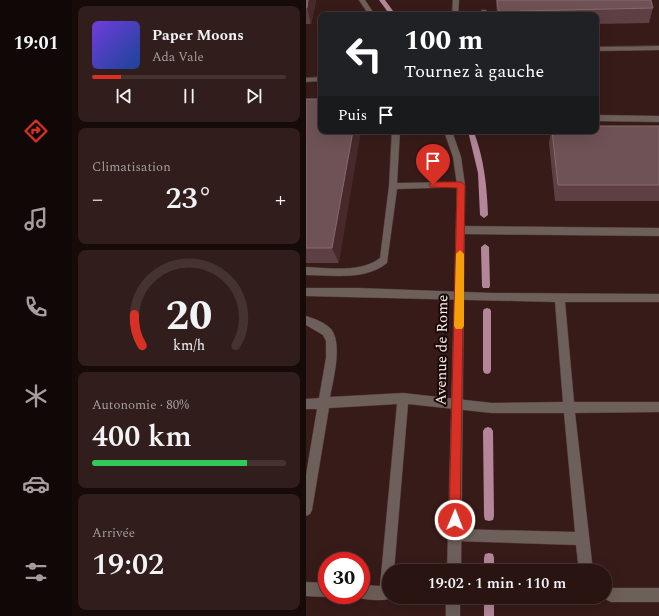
<!DOCTYPE html>
<html lang="fr">
<head>
<meta charset="utf-8">
<style>
  :root { --surface:#291412; --page:#311d1b; --text:#f1f3f6; --muted:#a59e9f; --line:#453332; --accent:#d93025 }
  body { margin:0; font-family:Spectral,serif; background:var(--page); color:var(--text); height:100vh; display:flex; flex-direction:column; font-size:15px; white-space:nowrap }
  * { box-sizing:border-box; margin:0 }
  p { font-size:13px; color:var(--muted) }
  .icon { flex:none; width:22px; height:22px; fill:none; stroke:currentColor; stroke-width:2; stroke-linecap:round; stroke-linejoin:round }
  .map { position:relative; flex:1; overflow:hidden }
  .details { display:flex; flex-direction:column; gap:6px; padding:6px; background:#170b0a; width:234px }
  .details>* { flex:none }
  .banner { position:absolute; left:12px; top:12px; width:281px; height:122px; border-radius:8px; box-shadow:0 4px 16px #0002,0 0 0 1px var(--line); background:#202124; color:#fff; overflow:hidden }
  .speed { position:absolute; left:12px; top:552px; display:flex; gap:8px; font-size:20px; font-weight:700; text-align:center }
  .speed>* { display:grid; place-content:center; width:52px; height:52px; border-radius:50%; background:var(--surface); box-shadow:0 4px 16px #0002,0 0 0 1px var(--line); line-height:1 }
  .speed .limit { border:6px solid #d22; background:#fff; color:#111 }
  .pin { position:absolute; display:grid; place-items:center; width:34px; height:34px; color:#fff; margin:-41px -17px; border-radius:50% 50% 50% 0; rotate:-45deg; box-shadow:0 0 4px #0007 }
  .pin .icon { rotate:45deg }
  .me { position:absolute; width:44px; margin:-22px; rotate:1deg; stroke-linejoin:round; filter:drop-shadow(0 0 3px #0008) }
  .turn { display:flex; align-items:center; gap:14px; height:84px; padding:0 20px; font-size:18px }
  .turn .icon { width:52px; height:52px; stroke-width:2.5 }
  .turn b { display:block; font-size:28px; line-height:34px }
  .then { display:flex; align-items:center; height:38px; padding:0 20px; background:#0003; gap:8px; font-size:15px }
  .big { font-size:30px; font-weight:600; line-height:1.1 }
  .details .widget { flex:1; display:flex; flex-direction:column; justify-content:center; gap:6px; min-width:0; padding:0 14px; border-radius:8px; background:var(--page) }
  .details .dial { align-items:center; gap:0 }
  .dial svg { height:104px; overflow:visible; fill:none; stroke:var(--line); stroke-width:7; stroke-linecap:round; text-anchor:middle }
  .dial text { fill:var(--text); stroke:none }
  .song { display:flex; align-items:center; gap:12px }
  .cover { width:48px; height:48px; border-radius:6px; background:linear-gradient(135deg,hsl(260 70% 55%),hsl(220 70% 35%)) }
  .played { height:4px; border-radius:2px; background:linear-gradient(90deg,var(--accent) 15%,var(--line) 15%) }
  .keys { display:flex; justify-content:space-around; direction:ltr }
  .heat { display:flex; justify-content:space-between; align-items:center; font-size:22px; direction:ltr }
  .charge { height:6px; border-radius:3px; background:linear-gradient(90deg,#34c759 80%,var(--line) 0) }
  .trip { position:absolute; left:76px; top:564px; width:230px; height:40px; border-radius:20px; background:var(--surface); box-shadow:0 4px 16px #0002,0 0 0 1px var(--line); font-weight:600; line-height:40px; text-align:center }
  main { display:flex; flex:1; min-height:0 }
  .tab-bar { display:flex; flex-direction:column; width:72px; justify-content:space-around; align-items:center; background:#100807; color:var(--muted) }
  .tab-bar .icon { width:28px; height:28px }
  .tab-bar .current { color:var(--accent) }
  .tab-bar b { font-size:18px; color:var(--text) }
  .map>svg:first-child { display:block }
  .lines { fill:none; stroke-linecap:round; stroke-linejoin:round }
  .stream { fill:#b3869a; fill-rule:evenodd }
  .service-casing { stroke:#533835; stroke-width:1 }
  .minor-casing { stroke:#533835; stroke-width:1 }
  .service { fill:#6d5f59; fill-rule:evenodd }
  .minor { fill:#6d5f59; fill-rule:evenodd }
  .wall { fill:#5d3f44 }
  .shaded-wall { fill:#47292b }
  .building { fill:#6e5256; stroke:#856a6d }
  .route { fill:#d93025; stroke:#8d1f18 }
  .slow { fill:#f59e0b }
  .labels { text-anchor:middle; dominant-baseline:central; stroke-width:4; stroke-linejoin:round; paint-order:stroke }
  .street-label { font-size:15px; fill:#fdecea; stroke:#160908 }
</style>
</head>
<body>
<main>
<nav class="tab-bar">
<b>19:01</b>
<svg class="icon current" aria-label="directions" viewBox="0 0 24 24"><path d="M12 3l9 9-9 9-9-9zM9 14v-3h6M13 9l2 2-2 2"/></svg>
<svg class="icon" aria-label="music" viewBox="0 0 24 24"><path d="M9 18V5l10-2v13"/><circle cx="6" cy="18" r="3"/><circle cx="16" cy="16" r="3"/></svg>
<svg class="icon" aria-label="phone" viewBox="0 0 24 24"><path d="M5 4h4l2 5-3 2q2 4 5 5l2-3 5 2v4C11 20 4 13 5 4z"/></svg>
<svg class="icon" aria-label="climate" viewBox="0 0 24 24"><path d="M12 3v18M4 7l16 10M4 17L20 7"/></svg>
<svg class="icon" aria-label="car" viewBox="0 0 24 24"><path d="M5 17H2v-5l4-1 3-4h7l3 4 3 1v5h-3M9 17h6M6 11h13"/><circle cx="7" cy="17" r="2"/><circle cx="17" cy="17" r="2"/></svg>
<svg class="icon" aria-label="filters" viewBox="0 0 24 24"><path d="M4 7h16M4 17h16"/><circle cx="9" cy="7" r="2"/><circle cx="15" cy="17" r="2"/></svg>
</nav>
<section class="details">
<div class="widget">
<div class="song"><i class="cover"></i><div><b>Paper Moons</b><p>Ada Vale</p></div></div>
<div class="played"></div>
<div class="keys"><svg class="icon" aria-label="previous" viewBox="0 0 24 24"><path d="M18 5L8 12l10 7zM5 5v14"/></svg><svg class="icon" aria-label="pause" viewBox="0 0 24 24"><path d="M8 5v14M16 5v14"/></svg><svg class="icon" aria-label="next" viewBox="0 0 24 24"><path d="M6 5l10 7-10 7zM19 5v14"/></svg></div>
</div>
<div class="widget"><p>Climatisation</p>
<div class="heat"><a>−</a><b class="big">23°</b><a>+</a></div>
</div>
<div class="widget dial"><svg viewBox="0 0 100 80">
<path d="M14 69A42 42 0 1 1 86 69"/>
<path d="M14 69A42 42 0 0 1 8 45" stroke="#d93025"/>
<text x="50" y="56" font-size="32" font-weight="700">20</text>
<text x="50" y="72" font-size="11">km/h</text>
</svg></div>
<div class="widget"><p>Autonomie · 80%</p><b class="big">400 km</b><div class="charge"></div></div>
<div class="widget"><p>Arrivée</p><b class="big">19:02</b></div>
</section>
<div class="map">
<svg width="353" height="616" viewBox="0 0 353 616">
  <rect width="100%" height="100%" fill="#371b18"/>
  <g class="lines">
    <path class="stream" d="M73,0H79L90,15H84Z
      M162,131L168,132C178,159 181,186 182,215L178,218L174,215L172,173Z
      M179,244L183,247L184,286L183,288H177L176,286L175,247Z
      M181,308L184,309L185,311V370L184,373L181,374L178,373L177,370V311L178,309Z
      M182,427L185,428L187,431L188,516L187,520L183,521L179,520L178,516L177,431L179,428Z
      M183,553L187,554L188,558V571H178V558L179,554Z
      M178,597H188V616H178Z"/>
    <defs>
      <path id="service" d="M147,0H153L152,15H146Z
        M176,10H180L181,15H175Z
        M353,46V50L290,51V47Z
        M15,77V81L0,82V78Z
        M290,115L353,116V122L290,121Z
        M86,131H94L91,183L155,182L159,185L158,187L91,189L81,263C59,281 26,275 0,275V267C23,268 55,273 74,258L83,186Z
        M155,226L353,228V236L155,234L150,230Z
        M0,288H52L186,293L353,294V302H259L268,402H353V412L269,413L287,571H273L270,545L148,541L144,539L142,535L144,531L148,529L269,532L258,413H186L102,404L88,571H83V597H88C80,602 59,600 50,597V595H55V585L74,586L91,404L23,408L6,510L4,514L0,516V475L11,409H0V399L13,398L20,358V341L17,335L0,325V316C9,319 18,322 25,329C37,344 27,380 24,397L97,393L186,403L257,402L249,302L0,296Z
        M0,582L21,583V595H25L21,597L0,596Z
        M299,585L306,588H353V602H305L295,597H299Z"/>
      <path id="minor" d="M53,0H59L69,15H63Z
        M138,131H146L155,157L159,185L155,571H141L151,185L147,157Z
        M140,597H154V616H140Z"/>
    </defs>
    <use href="#service" class="service-casing"/>
    <use href="#minor" class="minor-casing"/>
    <use href="#service" class="service"/>
    <use href="#minor" class="minor"/>
  </g>
  <path class="wall" d="M0,0H9L10,1L5,24H0Z
    M190,0H345L347,8L343,23L290,24V15H191Z
    M0,99L33,263H0Z
    M353,126V201H249L243,143L245,131H290Z"/>
  <path class="shaded-wall" d="M2,0H9L10,1L5,24L1,8Z
    M47,131H55L33,263L26,248Z"/>
  <path class="building" d="M0,0H2L1,8H0Z
    M191,0H345L347,8L214,11L215,15H193Z
    M0,99H15V131H47L26,248H0Z
    M290,126H353V185H252L246,131H290Z"/>
  <path class="route" d="M127,182H155L159,185L154,520L153,524L149,526L145,524L143,520L151,188L124,187L123,185Z"/>
  <path class="slow" d="M154,250L158,254V326L156,329H150L148,326L150,254Z"/>
  <g class="labels">
    <g class="street-label">
      <text transform="translate(136 350) rotate(-89)">Avenue de Rome</text>
    </g>
  </g>
</svg>
<div class="speed"><div class="limit">30</div></div>
<div class="pin" style="left:127px;top:185px;background:#d93025"><svg class="icon" aria-label="arrive" viewBox="0 0 24 24"><path d="M6 21V4h12l-3 4 3 4H6"/></svg></div>
<svg class="me" style="left:149px;top:520px" viewBox="-20 -20 40 40"><circle r="17" fill="#d93025" stroke="#fff" stroke-width="3"/><path d="M0-11L8 9 0 5-8 9z" fill="#fff"/></svg>
<div class="trip">19:02 · 1 min · 110 m</div>
<div class="banner">
<div class="turn"><svg class="icon" aria-label="left" viewBox="0 0 24 24"><path d="M17 20v-9H6M10 6l-5 5 5 5"/></svg><div><b>100 m</b>Tournez à gauche</div></div>
<div class="then">Puis<svg class="icon" aria-label="arrive" viewBox="0 0 24 24"><path d="M6 21V4h12l-3 4 3 4H6"/></svg></div>
</div>
</div>
</main>
</body>
</html>
